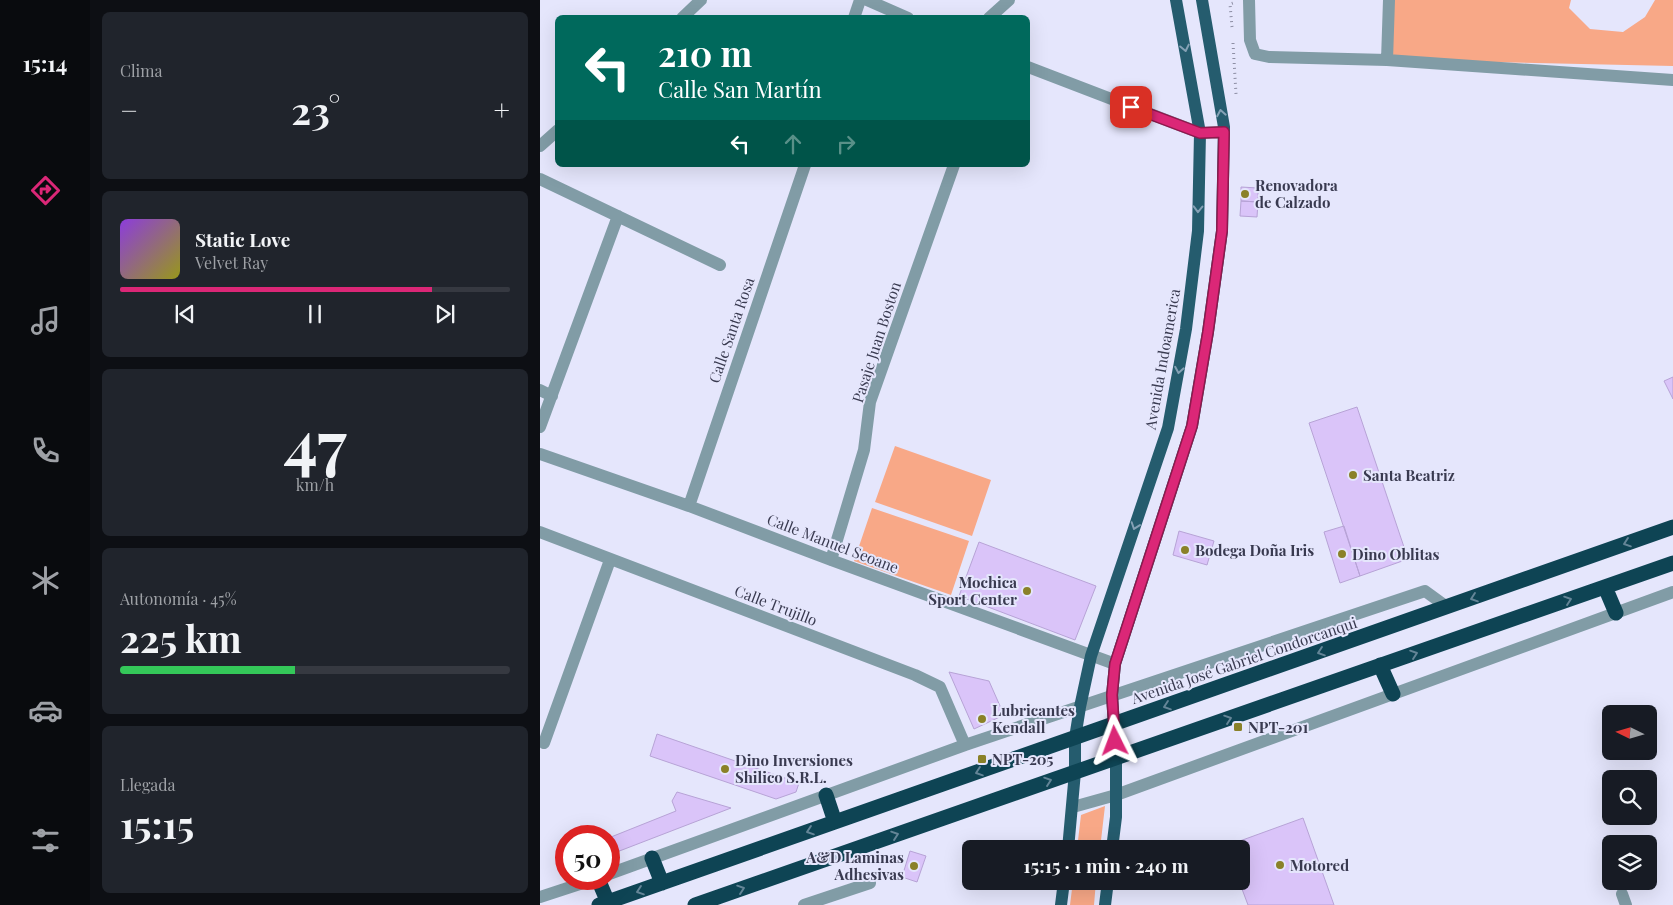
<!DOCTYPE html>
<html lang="es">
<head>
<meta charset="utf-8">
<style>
  :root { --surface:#171b24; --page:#20242c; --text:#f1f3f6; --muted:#9ea1a6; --line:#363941; --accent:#db2777 }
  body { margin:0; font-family:"Playfair Display",serif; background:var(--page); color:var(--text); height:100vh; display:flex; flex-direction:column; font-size:19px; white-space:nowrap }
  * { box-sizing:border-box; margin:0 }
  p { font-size:16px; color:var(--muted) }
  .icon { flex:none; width:28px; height:28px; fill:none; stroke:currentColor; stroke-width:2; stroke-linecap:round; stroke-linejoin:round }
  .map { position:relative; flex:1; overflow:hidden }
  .side { display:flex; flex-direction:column; gap:12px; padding:12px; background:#0d0f14; width:450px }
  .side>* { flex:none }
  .banner { position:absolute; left:15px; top:15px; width:475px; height:152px; border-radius:8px; box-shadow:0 5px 20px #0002; background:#00695c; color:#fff; overflow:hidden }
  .needle { width:32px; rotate:275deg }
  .tools { position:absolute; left:1062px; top:705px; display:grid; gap:10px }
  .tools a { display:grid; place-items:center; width:55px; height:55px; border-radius:8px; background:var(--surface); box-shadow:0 5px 20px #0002; font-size:25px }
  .speed { position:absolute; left:15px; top:825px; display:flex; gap:10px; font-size:25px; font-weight:700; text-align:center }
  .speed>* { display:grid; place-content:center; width:65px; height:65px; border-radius:50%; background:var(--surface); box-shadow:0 5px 20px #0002; line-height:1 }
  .speed .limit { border:8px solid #d22; background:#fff; color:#111 }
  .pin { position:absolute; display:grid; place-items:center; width:42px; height:42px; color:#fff; margin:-21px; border-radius:10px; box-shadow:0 2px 8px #0006 }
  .me { position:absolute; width:55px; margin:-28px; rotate:357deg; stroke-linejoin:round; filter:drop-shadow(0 0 4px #0008) }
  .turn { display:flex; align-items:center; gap:18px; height:105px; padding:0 20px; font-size:22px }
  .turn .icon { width:65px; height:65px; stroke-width:2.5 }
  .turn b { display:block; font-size:35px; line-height:42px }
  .lanes { display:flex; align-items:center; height:48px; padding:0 20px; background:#0003; justify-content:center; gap:25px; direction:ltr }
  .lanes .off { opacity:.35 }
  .big { font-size:38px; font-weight:700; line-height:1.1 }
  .side .widget { flex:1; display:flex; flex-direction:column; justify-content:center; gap:8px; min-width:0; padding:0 18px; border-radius:8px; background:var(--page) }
  .side .dial { align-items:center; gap:0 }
  .dial b { font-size:65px; line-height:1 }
  .song { display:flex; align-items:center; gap:15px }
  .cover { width:60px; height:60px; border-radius:8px; background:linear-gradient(135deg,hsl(270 70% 55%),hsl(60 70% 35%)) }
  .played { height:5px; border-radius:2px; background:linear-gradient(90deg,var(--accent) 80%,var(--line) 80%) }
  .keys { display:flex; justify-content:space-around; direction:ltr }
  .heat { display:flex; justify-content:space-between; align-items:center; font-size:28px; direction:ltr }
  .charge { height:8px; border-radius:4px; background:linear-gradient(90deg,#34c759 45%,var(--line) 0) }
  .trip { position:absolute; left:422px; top:840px; width:288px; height:50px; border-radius:8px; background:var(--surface); box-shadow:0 5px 20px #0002; font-weight:700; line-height:50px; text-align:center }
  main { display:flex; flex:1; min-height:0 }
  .tabs { display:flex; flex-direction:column; width:90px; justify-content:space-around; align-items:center; background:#090b0e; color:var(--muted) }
  .tabs .icon { width:35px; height:35px }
  .tabs .on { color:var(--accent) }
  .tabs b { font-size:22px; color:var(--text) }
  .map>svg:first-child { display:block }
  .green { fill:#f8a887 }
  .building { fill:#dac4f9; stroke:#b7a3d6 }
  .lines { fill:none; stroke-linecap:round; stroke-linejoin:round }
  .path { stroke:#8d8ea4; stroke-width:3; stroke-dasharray:1 4; stroke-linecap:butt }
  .minor { stroke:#819ca6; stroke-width:12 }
  .major { stroke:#255c6e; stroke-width:12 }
  .highway { stroke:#0e4454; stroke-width:15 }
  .oneway { stroke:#85a1b5 }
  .oneway2 { stroke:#648597 }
  .route-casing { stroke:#8e194d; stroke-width:12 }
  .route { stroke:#db2777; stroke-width:9 }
  .poi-dot { fill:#8a8128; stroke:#e5e6fc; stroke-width:2 }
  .labels { text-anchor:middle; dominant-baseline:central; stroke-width:4; stroke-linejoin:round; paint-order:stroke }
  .poi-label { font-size:15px; font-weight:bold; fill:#393a50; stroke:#e5e6fc; text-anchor:start }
  .street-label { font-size:15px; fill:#393a50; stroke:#e5e6fc }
</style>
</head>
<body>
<main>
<nav class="tabs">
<b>15:14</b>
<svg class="icon on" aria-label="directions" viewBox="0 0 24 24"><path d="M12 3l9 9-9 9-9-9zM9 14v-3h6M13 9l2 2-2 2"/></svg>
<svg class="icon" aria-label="music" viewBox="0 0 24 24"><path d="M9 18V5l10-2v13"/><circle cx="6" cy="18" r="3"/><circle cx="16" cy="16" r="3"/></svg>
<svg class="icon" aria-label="phone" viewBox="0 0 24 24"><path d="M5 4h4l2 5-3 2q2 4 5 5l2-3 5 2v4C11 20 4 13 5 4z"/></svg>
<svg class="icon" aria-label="climate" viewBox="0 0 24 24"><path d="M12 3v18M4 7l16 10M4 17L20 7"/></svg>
<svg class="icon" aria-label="car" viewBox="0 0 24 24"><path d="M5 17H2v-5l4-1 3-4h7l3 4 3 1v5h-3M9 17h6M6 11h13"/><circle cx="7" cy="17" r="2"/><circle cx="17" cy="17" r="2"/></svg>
<svg class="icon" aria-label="filters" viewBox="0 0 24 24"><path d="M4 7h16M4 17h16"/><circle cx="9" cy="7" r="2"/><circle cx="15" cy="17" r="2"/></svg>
</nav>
<section class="side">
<div class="widget"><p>Clima</p>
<div class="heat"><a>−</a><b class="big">23°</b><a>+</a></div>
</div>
<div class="widget">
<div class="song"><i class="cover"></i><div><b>Static Love</b><p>Velvet Ray</p></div></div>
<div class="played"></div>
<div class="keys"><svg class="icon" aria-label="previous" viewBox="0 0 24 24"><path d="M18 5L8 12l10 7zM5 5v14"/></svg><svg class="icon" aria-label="pause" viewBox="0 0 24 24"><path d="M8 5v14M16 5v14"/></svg><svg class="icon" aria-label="next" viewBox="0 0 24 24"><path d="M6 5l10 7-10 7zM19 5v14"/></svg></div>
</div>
<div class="widget dial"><b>47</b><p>km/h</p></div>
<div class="widget"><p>Autonomía · 45%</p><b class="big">225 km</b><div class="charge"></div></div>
<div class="widget"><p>Llegada</p><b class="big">15:15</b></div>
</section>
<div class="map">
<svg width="1133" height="905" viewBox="0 0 1133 905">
  <rect width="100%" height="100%" fill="#e5e6fc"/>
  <path class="green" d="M852,0H1031L1029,8L1050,29L1083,32L1105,17L1115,0H1133V66L851,60Z
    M355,446L451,480L432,536L335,502Z
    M332,508L429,541L411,595L314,561Z
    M565,806L560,849H537L541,815Z
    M533,881H556L554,905H530Z"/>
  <path class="building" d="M701,187L718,188V202L701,201Z
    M701,201L718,202L717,217L700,216Z
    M1133,377V399L1124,381Z
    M817,407L868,559L820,576L769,423Z
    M804,526L820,576L800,583L784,532Z
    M639,531L674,541L667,565L633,555Z
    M439,542L556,586L535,640L419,596Z
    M409,672L449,681L464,715L434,729Z
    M117,734L259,783L256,792L236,799L110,756Z
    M137,792L191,808L69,855V843L71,837L136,811L132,801Z
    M763,818L794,905H708L699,881H701V849H687L686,846Z
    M370,851L386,856L377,882L362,877Z"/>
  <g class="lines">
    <path class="path" d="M692,27L690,4L693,3
      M693,43L696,94"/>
    <path class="minor" d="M327,0L368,18
      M709,0L710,40L715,54L729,57L847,60L1133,80
      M142,18L161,0
      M314,18L320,0
      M449,18L469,0
      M847,60L849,0
      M488,67L660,133L684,132
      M0,146L18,130
      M0,179L180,265
      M0,390L12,396
      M0,427L78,216
      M0,454L149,506L291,560L575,664
      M149,506L265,165
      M0,532L375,675L400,687L425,745
      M291,560L324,450L330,402L414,165
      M4,743L70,560
      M533,807L576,795L1133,592
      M69,874L425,745L885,591L907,607
      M1082,894L1086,905
      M0,897L55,879
      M264,905L330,883"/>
    <path class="major" d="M528,849L535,772V738L540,707L551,656L628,428L646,329L658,231L660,133L636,0
      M572,849L576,817V758L572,695L575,664L652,426L668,332L682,231L684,127L662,0
      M521,905L524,881
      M565,905L568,881"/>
    <path class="highway" d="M1065,587L1076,613
      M840,665L853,694
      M286,795L295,822
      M112,858L122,883
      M58,879L69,905
      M59,905L1133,527
      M155,905L1133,563"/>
  </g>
  <defs><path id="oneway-chevron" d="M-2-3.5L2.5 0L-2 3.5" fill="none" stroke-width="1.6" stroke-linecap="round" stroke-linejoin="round" transform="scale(1.25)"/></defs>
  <g class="oneway">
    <use href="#oneway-chevron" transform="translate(645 48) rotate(78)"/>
    <use href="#oneway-chevron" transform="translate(681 113) rotate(-100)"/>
    <use href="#oneway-chevron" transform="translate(658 209) rotate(91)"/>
    <use href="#oneway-chevron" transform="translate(639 370) rotate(100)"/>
    <use href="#oneway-chevron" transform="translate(595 526) rotate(109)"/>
  </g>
  <g class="oneway2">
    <use href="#oneway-chevron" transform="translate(1087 543) rotate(161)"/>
    <use href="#oneway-chevron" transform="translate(934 598) rotate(161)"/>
    <use href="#oneway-chevron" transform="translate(1028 600) rotate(-19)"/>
    <use href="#oneway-chevron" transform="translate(781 652) rotate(161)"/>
    <use href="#oneway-chevron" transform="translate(874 654) rotate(-19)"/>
    <use href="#oneway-chevron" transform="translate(627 706) rotate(161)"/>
    <use href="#oneway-chevron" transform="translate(688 719) rotate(-19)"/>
    <use href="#oneway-chevron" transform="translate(439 772) rotate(161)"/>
    <use href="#oneway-chevron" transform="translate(508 781) rotate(-19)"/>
    <use href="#oneway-chevron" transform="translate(270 831) rotate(161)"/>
    <use href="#oneway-chevron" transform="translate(355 835) rotate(-19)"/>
    <use href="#oneway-chevron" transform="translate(201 889) rotate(-19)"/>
    <use href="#oneway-chevron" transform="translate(100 891) rotate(161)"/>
  </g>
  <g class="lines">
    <defs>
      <path id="route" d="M575,741L572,695L575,664L652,426L668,332L682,231L684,132L660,133L591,107"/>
    </defs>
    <use href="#route" class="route-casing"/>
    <use href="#route" class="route"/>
  </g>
  <g class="poi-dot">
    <circle cx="705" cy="194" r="5"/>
    <circle cx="813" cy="475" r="5"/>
    <circle cx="645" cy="550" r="5"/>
    <circle cx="802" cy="554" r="5"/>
    <circle cx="487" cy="591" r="5"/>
    <circle cx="442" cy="719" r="5"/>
    <rect x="693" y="722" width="10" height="10" rx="2.5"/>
    <rect x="437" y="754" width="10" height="10" rx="2.5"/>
    <circle cx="185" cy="769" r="5"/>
    <circle cx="740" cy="865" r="5"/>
    <circle cx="374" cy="866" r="5"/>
  </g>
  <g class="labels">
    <g class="poi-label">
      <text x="715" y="185">Renovadora<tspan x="715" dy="17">de Calzado</tspan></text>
      <text x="823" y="475">Santa Beatriz</text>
      <text x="655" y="550">Bodega Doña Iris</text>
      <text x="812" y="554">Dino Oblitas</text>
      <text x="477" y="582" text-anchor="end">Mochica<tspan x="477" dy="17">Sport Center</tspan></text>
      <text x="452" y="710">Lubricantes<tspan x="452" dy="17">Kendall</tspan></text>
      <text x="708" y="727">NPT-201</text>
      <text x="452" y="759">NPT-205</text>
      <text x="195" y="760">Dino Inversiones<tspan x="195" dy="17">Shilico S.R.L.</tspan></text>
      <text x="364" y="857" text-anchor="end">A&amp;D Laminas<tspan x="364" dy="17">Adhesivas</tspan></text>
      <text x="750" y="865">Motored</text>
    </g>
    <g class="street-label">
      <text transform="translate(191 330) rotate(-71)">Calle Santa Rosa</text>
      <text transform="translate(336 342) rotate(-72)">Pasaje Juan Boston</text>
      <text transform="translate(622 359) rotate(-80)">Avenida Indoamerica</text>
      <text transform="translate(293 543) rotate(21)">Calle Manuel Seoane</text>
      <text transform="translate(236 605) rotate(21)">Calle Trujillo</text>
      <text transform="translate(704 660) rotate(-19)">Avenida José Gabriel Condorcanqui</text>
    </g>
  </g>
</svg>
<div class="tools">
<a><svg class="needle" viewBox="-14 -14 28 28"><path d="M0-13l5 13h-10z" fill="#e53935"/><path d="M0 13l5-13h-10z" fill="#9ea1a6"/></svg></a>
<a><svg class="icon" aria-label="search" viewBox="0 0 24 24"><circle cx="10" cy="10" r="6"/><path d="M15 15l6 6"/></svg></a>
<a><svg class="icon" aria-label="layers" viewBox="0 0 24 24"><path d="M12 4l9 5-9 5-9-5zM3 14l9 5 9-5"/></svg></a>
</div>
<div class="speed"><div class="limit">50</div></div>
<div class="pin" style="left:591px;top:107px;background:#d93025"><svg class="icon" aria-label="arrive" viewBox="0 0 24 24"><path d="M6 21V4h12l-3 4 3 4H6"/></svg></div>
<svg class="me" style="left:575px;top:741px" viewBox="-20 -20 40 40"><path d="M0-17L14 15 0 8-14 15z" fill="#db2777" stroke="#fff" stroke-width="4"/></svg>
<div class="trip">15:15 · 1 min · 240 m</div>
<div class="banner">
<div class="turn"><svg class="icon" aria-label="left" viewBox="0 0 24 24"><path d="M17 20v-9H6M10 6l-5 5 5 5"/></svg><div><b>210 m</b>Calle San Martín</div></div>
<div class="lanes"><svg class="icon" aria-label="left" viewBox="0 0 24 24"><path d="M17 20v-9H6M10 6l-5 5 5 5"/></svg><svg class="icon off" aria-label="ahead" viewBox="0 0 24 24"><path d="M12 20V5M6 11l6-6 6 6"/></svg><svg class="icon off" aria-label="right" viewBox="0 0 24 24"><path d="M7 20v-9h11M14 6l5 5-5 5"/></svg></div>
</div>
</div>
</main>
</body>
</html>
